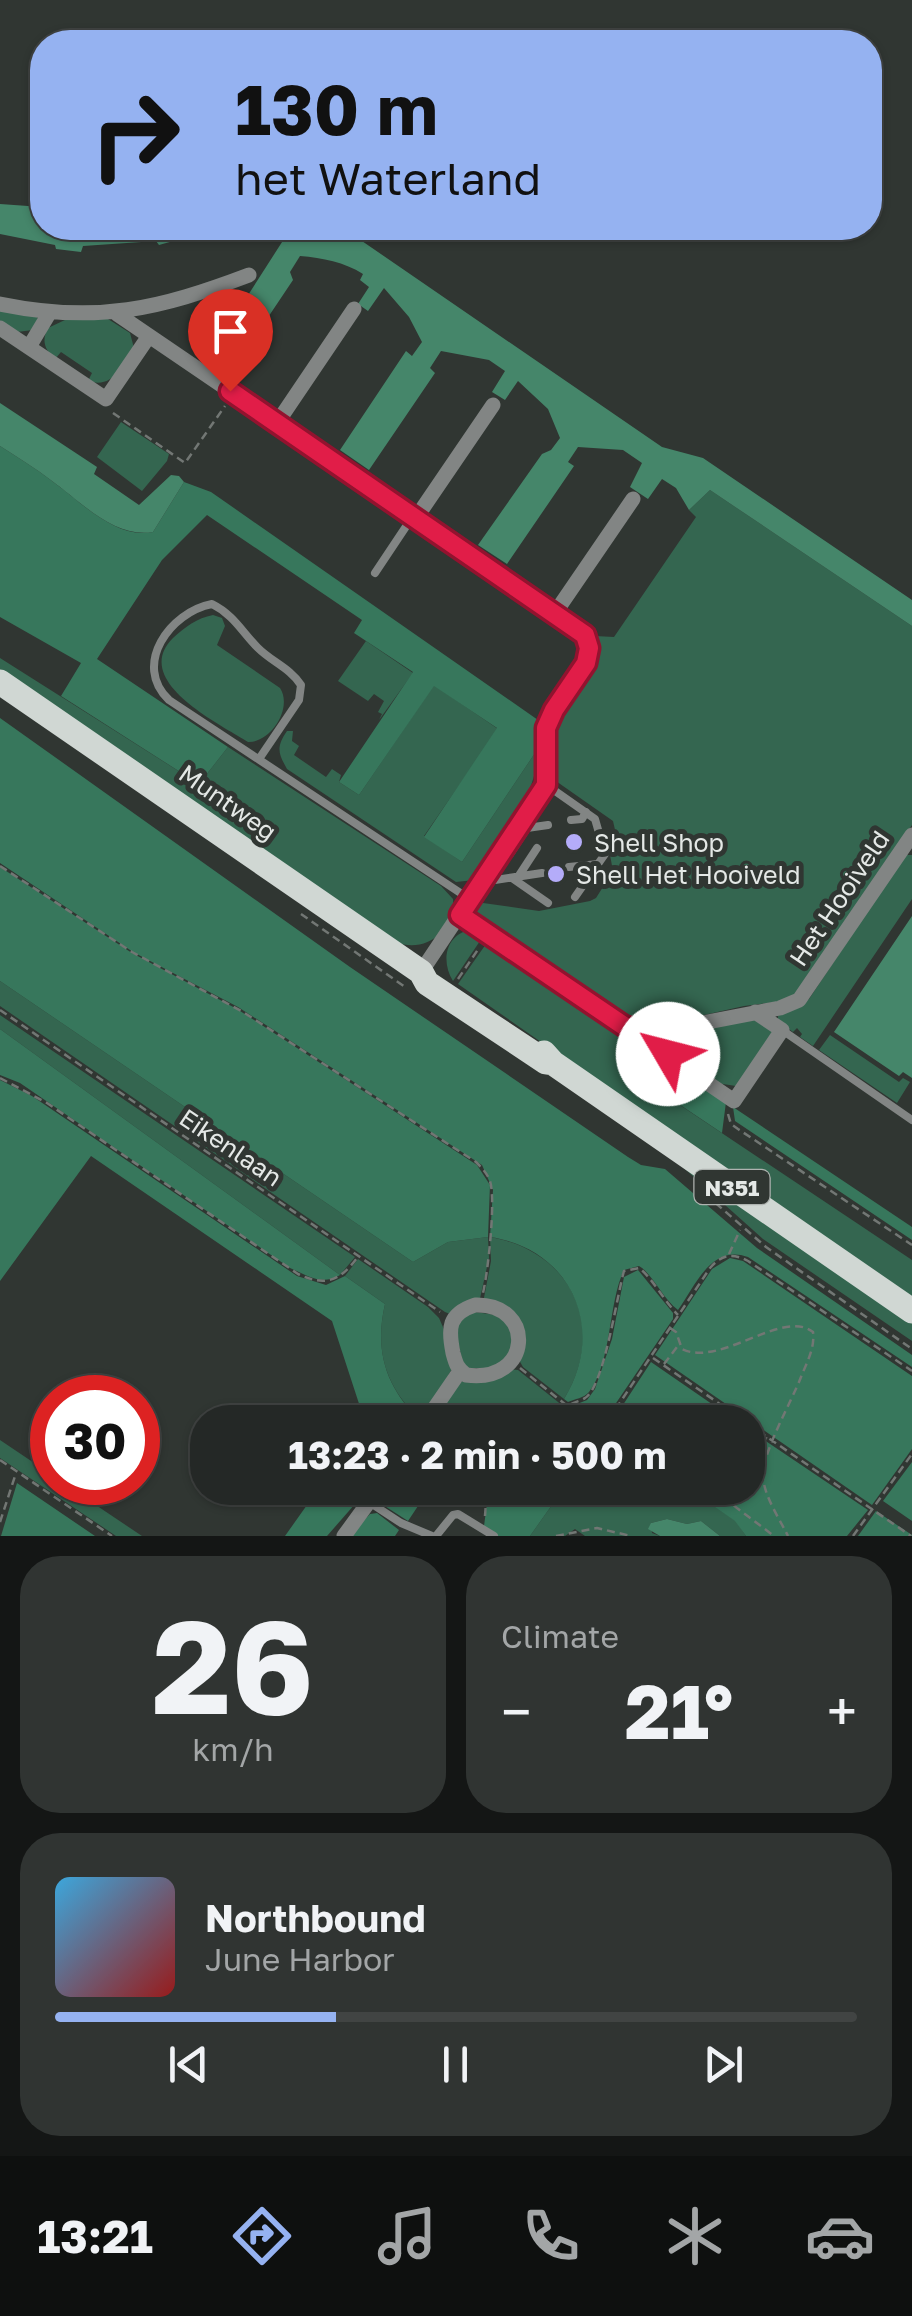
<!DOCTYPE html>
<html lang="en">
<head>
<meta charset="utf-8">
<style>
  :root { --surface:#242826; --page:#303432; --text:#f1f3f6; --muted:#a3a6a7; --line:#414443; --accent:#95b2f1 }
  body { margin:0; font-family:"Golos Text",sans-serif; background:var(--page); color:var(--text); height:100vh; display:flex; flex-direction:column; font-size:38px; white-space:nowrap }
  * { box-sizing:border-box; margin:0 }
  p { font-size:32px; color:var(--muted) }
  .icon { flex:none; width:55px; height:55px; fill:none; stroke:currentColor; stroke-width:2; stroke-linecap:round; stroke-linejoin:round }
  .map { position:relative; height:1536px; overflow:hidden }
  .side { display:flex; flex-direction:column; gap:20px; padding:20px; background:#141615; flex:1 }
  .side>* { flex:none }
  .top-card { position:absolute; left:30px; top:30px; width:852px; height:210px; border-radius:40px; box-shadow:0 2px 8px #0004,0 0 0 2px var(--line); background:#95b2f1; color:#111; overflow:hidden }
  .speed { position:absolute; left:30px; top:1375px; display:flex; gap:20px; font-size:50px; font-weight:700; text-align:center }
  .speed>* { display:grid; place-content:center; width:130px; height:130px; border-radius:50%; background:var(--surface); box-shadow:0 2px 8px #0004,0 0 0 2px var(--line); line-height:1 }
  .speed .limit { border:15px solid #d22; background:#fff; color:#111 }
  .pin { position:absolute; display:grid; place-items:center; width:85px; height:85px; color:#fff; margin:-102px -42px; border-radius:50% 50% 50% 0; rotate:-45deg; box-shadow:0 0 10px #0007 }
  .pin .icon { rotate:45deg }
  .me { position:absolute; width:110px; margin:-55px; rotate:307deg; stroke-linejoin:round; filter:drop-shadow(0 0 8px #0008) }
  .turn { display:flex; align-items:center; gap:35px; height:210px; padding:0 40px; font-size:45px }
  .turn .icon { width:130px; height:130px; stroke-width:2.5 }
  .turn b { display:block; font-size:70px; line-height:85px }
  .big { font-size:75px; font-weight:700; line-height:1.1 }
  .side .tile { flex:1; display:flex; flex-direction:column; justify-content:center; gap:15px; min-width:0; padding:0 35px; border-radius:40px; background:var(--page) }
  .side .dial { align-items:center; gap:0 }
  .dial b { font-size:130px; line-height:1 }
  .song { display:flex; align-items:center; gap:30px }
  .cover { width:120px; height:120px; border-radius:15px; background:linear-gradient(135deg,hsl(200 70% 55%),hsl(0 70% 35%)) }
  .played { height:10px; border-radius:5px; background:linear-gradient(90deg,var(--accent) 35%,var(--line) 35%) }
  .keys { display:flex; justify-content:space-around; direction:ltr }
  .heat { display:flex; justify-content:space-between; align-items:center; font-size:55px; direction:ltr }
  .side .tiles { flex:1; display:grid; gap:20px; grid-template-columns:1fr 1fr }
  .tile:last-child { grid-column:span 2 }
  .trip { position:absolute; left:190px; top:1405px; width:575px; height:100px; border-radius:40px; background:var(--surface); box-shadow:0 2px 8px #0004,0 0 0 2px var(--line); font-weight:700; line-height:100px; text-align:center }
  .tabs { display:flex; height:160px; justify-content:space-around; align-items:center; background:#0e100f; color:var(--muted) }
  .tabs .icon { width:70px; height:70px }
  .tabs .on { color:var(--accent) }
  .tabs b { font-size:45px; color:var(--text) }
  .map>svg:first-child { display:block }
  .green { fill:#346650 }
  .forest { fill:#37775c }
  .water { fill:#45866a }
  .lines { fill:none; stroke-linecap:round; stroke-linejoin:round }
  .path { stroke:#727774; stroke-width:2.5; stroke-dasharray:8 5; stroke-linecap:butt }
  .lane { stroke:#828584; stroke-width:8 }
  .street { stroke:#828584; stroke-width:15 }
  .primary { stroke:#d0d7d3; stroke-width:25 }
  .route-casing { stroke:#92132f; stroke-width:25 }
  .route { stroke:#e11d48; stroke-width:18 }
  .poi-dot { fill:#b4acf9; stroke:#303632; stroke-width:4 }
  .labels { text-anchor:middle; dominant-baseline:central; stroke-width:10; stroke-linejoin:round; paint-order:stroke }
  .shield { fill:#303632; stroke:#aeb3b0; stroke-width:2.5 }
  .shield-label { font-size:22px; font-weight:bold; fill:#e4e8e6 }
  .street-label { font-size:25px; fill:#e4e8e6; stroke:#303632 }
  .poi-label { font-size:25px; fill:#e4e8e6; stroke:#303632; text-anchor:start }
</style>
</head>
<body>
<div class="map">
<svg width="912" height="1536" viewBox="0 0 912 1536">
  <rect width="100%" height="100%" fill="#303632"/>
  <path class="green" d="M0,309L37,317L39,321L33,330L17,332L0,322Z
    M67,319H108L130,333L134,348C121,367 113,389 88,381L92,373L61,352L55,359C45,350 41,341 48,328Z
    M121,422L169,454L167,461L142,491L97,457Z
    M710,490L912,626V825L801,990L784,1001L744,1006L655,1026L635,1025L474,918L473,913L478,904L483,903L539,911L590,901L596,898L613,871L610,855L618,843L613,821L553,779C552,766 550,751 552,738C557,698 597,688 595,636L614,637L696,517L689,510Z
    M213,615L222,618L225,626L217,645L280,688C293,708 271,743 248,742C220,724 130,681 173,638C185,627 197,618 213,615Z
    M366,641L413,673L379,720L382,714L378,712L384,701L374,694L368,701L338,681Z
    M0,658L199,784L228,747L441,886L453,899C456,930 425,954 396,942L0,675Z
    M434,685L498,729L424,836L462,862L535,753L534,776L530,789L471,878L474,880L456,882L287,769C278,753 276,747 287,731H293L292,741L299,746L294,755L326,777L332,769L341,775L339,782L359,795Z
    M905,855H912V899L813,1046L800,1037L802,1034L797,1028L793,1032L778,1021V1016L809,999Z
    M469,930L481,937L480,941L453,981C441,962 445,936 469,930Z
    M491,943L659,1039L667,1062L644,1048L629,1071L912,1260V1301L458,984L486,944Z
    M0,981L413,1262L448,1242L488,1237L489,1258L479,1303L450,1314L445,1312L0,1006Z
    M0,1015L355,1257L340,1275L0,1029Z
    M754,1020L774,1032L736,1086L716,1083L674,1053L671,1035Z
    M830,1035L899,1082L903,1078L910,1082L897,1103L819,1050Z
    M667,1153L912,1322V1341L763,1239Z
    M490,1237C572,1251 608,1328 564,1399L523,1367L519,1360V1326L483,1303L491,1261Z
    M358,1259L428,1307L439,1318L446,1334L452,1369L422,1421C386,1389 374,1351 385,1304L345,1276Z
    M467,1311L504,1316L516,1343L502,1368H464L454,1325Z
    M509,1369L518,1370L563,1406L537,1422H430L460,1382Z
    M0,1440L52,1475V1482L63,1483L142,1536H116L0,1458Z
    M564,1488H602L636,1497L664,1490L696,1494L736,1521L746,1536H720L701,1521L687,1524L667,1519L651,1523L652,1533L660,1536H585L575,1529L565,1536H530Z"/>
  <path class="forest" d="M0,446C17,457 35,468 52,481C80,501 116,540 153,532L184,482L211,492L538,720L535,753L462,862L424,837L497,728L434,686L359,795L339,782L413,672L354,633L362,620L207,515L162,560L97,659L228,747L199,784L61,696L81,663L0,617Z
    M0,718L350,967L628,1157L641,1165L665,1169L757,1248L912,1355V1367L748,1257C711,1244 696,1285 678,1310C662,1298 652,1273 639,1266L624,1270C608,1303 612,1363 589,1392C584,1398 575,1399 568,1402L564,1399C607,1330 572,1249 490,1237L493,1190L482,1165L238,1007L133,952L0,863Z
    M0,867L132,953L237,1009L477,1165L490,1185L488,1237L448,1242L413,1262L0,981Z
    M0,1029L340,1275C322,1286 308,1276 290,1268L20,1083L0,1075Z
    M644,1047L726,1102L722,1133L628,1070Z
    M0,1080L32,1096L297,1276L326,1285L345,1276L385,1304C374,1351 386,1389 422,1422H365L332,1321L91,1156L0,1281Z
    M733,1107L912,1227V1240L735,1121Z
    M730,1258L743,1261L912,1376V1449L872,1505L655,1355L712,1269Z
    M638,1270L673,1313V1319L610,1412C594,1423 585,1416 572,1406L587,1400L595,1389L612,1339L624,1277Z
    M651,1362L738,1422H600L617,1414Z
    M748,1429L868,1510L847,1536H746L735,1521L696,1494L664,1490L636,1497L602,1488H748Z
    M912,1462V1521L883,1501Z
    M17,1483L95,1536H1Z
    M319,1488H369L327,1536H285Z
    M383,1488H430L408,1521L380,1503L378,1499Z
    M489,1488H564L530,1536H498L484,1526Z
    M876,1511L912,1535V1536H858Z
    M377,1513L399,1530L395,1536H349L370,1514Z"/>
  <path class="water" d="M0,204L42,207V228H220L159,245L156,241L83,246L81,252L56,249L55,245L0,234Z
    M291,228H343L662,447L703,458L912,600V626L710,490L689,510L676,488L662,479L648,499L630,487L642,463L623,450L578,447L568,462L574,466L507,564L478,545L542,454L551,450L560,438L548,409L518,381L505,400L492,392L505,371L489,360L441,351L430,368L435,373L369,470L340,450L406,351L412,356L422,342L409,317L384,288L368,311L358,304L369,287L360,280L363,274C344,262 323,258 300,256L290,272L293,280L230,374L213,363L248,311L243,303Z
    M0,403L97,467L94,474L139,505L171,475L179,476L184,482L153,532C115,539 80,501 52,481C35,468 17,457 0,446Z
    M912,916V1078L903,1072L899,1076L834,1032Z
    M667,1519L687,1524L701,1521L720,1536H660L648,1529L651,1523Z"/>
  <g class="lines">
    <path class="path" d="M113,413L185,463L225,406
      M0,866L132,952L243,1012L476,1162C482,1168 487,1173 490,1181C496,1200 488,1272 483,1293
      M301,914L405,987
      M458,979L479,948
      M0,1010L440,1312
      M0,1078L47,1103L298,1274C325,1287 340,1281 357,1258
      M728,1114L731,1124L738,1129L912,1245
      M696,1186L766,1247L912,1349
      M729,1254L740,1230
      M670,1328L676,1332L682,1349C720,1368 783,1308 813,1332C815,1348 807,1362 801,1377C792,1401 760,1456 763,1479C766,1499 779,1518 788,1536
      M653,1358L746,1422
      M664,1364L677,1347
      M520,1368L581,1417C594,1423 605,1421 615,1410L710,1268C722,1254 733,1253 748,1261L912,1371
      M571,1404C575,1402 581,1401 585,1398C604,1387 617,1295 624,1271L639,1268C650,1275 665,1302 678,1315
      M541,1422L564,1407
      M748,1424L911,1536
      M748,1430L770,1440
      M0,1460L112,1536
      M699,1488L733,1505L774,1536
      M485,1516L487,1488
      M0,1522L16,1473
      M556,1536L597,1528L631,1536
      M853,1536L912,1454"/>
    <path class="lane" d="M375,573L413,516
      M259,759L299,700L301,685C290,668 272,662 258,648C242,632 234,615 212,604C170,612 132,665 169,700L468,898
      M548,786L595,819L605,854L598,864L569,867
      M571,820L582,819L586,812
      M499,854H510L527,828L548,825
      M518,877L537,848
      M512,878L548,903
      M482,882L542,873
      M575,897L598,864
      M782,1030L912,1120
      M369,1502L401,1523L432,1536
      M436,1536L453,1515L458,1514L494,1536"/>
    <path class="street" d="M0,304C98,324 159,309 249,275
      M117,314L575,626L587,640L586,663L554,710L546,728V785L421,972
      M0,328L106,399L149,336
      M29,347L50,312
      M277,423L354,309
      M416,518L493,405
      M555,613L633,499
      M460,915L624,1026L641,1033L656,1032L780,1008L799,1000L912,835
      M664,1030L671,1058L734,1101L782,1030L755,1012
      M475,1305C536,1303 533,1384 466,1375C457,1368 456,1364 453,1353C448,1328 448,1314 475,1305Z
      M425,1422L460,1371
      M344,1536L379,1488"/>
    <path class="primary" d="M0,682L421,972L427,983L546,1062L553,1063
      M544,1053L553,1063L912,1311"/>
  </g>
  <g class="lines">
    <defs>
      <path id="route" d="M230,391L585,635L589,648L586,663L554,710L546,728V785L460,915L624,1026L642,1032L664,1030L668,1054"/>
    </defs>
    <use href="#route" class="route-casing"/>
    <use href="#route" class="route"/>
  </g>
  <g class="poi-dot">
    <circle cx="574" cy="842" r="10"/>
    <circle cx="556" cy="874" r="10"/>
  </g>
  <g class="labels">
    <rect class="shield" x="694.5" y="1170" width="75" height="34" rx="8"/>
    <g class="shield-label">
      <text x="732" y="1187">N351</text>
    </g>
    <g class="street-label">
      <text transform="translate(228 802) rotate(35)">Muntweg</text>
      <text transform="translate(839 898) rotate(-56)">Het Hooiveld</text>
      <text transform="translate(231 1147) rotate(34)">Eikenlaan</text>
    </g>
    <g class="poi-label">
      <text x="594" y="842">Shell Shop</text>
      <text x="576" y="874">Shell Het Hooiveld</text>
    </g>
  </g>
</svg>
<div class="speed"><div class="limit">30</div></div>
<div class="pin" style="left:230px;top:391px;background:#d93025"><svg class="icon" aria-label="arrive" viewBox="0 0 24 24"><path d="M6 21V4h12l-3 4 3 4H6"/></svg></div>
<svg class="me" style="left:668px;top:1054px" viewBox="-20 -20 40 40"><circle r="19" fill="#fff"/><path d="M0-13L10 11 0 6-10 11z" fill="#e11d48"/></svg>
<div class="trip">13:23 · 2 min · 500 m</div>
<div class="top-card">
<div class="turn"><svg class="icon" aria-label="right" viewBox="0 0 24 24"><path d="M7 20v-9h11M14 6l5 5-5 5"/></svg><div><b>130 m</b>het Waterland</div></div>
</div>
</div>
<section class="side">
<div class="tiles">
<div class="tile dial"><b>26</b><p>km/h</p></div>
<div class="tile"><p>Climate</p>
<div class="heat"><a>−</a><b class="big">21°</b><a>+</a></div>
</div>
<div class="tile">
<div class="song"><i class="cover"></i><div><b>Northbound</b><p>June Harbor</p></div></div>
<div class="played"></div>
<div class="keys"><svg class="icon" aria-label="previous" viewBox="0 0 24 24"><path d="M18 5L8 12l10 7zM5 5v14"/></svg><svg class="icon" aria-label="pause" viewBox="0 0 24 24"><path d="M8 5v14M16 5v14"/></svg><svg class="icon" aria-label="next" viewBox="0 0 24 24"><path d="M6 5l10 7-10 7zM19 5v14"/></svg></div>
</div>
</div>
</section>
<nav class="tabs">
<b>13:21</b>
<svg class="icon on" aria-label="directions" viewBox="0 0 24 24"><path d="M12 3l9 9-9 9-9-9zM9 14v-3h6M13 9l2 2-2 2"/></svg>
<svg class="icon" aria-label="music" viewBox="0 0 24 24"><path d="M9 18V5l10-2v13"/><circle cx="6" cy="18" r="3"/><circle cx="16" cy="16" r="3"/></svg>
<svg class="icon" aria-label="phone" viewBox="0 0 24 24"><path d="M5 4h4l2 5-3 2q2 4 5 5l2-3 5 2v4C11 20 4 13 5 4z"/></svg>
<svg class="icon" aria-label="climate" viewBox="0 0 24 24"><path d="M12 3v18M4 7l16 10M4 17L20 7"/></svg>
<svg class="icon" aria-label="car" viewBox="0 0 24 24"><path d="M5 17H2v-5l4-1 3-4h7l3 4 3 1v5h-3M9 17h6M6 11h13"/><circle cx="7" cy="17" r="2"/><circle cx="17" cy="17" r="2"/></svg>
</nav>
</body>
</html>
